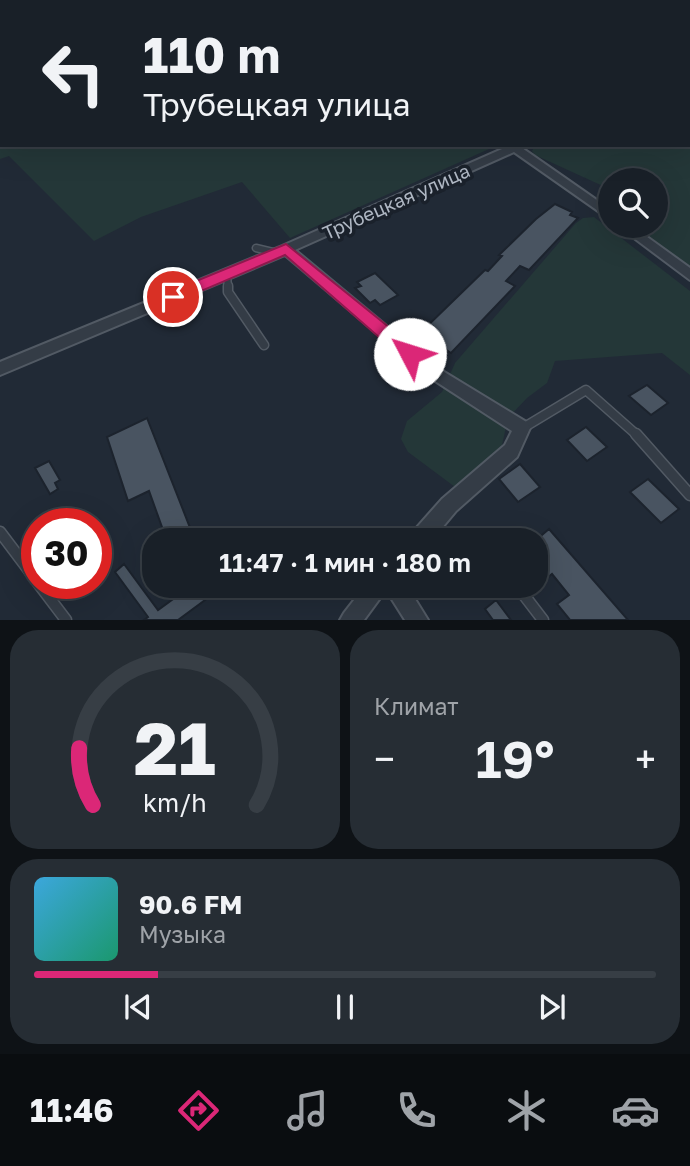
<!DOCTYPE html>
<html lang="ru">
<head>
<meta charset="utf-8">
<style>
  :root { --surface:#192028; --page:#262d34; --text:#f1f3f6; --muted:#9fa3a8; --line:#373e45; --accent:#db2777 }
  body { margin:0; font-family:"Golos Text",sans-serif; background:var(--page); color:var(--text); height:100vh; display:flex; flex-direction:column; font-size:26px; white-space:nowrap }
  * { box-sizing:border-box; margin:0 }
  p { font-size:23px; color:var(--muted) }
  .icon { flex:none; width:38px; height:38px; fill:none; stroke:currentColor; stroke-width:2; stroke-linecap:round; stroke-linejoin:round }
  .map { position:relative; height:620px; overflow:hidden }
  .panel { display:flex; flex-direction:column; gap:10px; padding:10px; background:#0e1216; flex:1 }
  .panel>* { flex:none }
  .top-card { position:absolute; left:0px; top:0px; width:691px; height:147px; box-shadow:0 7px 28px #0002,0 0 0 2px var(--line); background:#192028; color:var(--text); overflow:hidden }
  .fabs { position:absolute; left:598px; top:168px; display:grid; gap:14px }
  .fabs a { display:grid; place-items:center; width:70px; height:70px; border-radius:50%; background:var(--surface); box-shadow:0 7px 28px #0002,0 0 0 2px var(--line); font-size:35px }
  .speed { position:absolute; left:21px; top:508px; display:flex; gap:14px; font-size:35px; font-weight:700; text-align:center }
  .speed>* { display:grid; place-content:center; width:91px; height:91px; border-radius:50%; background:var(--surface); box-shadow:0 7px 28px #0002,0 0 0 2px var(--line); line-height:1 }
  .speed .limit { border:10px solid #d22; background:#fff; color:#111 }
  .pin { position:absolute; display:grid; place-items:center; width:60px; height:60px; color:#fff; margin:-30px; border:4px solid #fff; border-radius:50%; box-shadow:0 2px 7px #0007 }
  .me { position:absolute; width:77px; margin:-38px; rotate:310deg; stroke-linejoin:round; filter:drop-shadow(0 0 5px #0008) }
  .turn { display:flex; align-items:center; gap:24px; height:147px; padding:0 28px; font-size:32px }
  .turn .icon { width:91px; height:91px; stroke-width:2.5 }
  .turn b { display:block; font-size:49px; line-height:60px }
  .big { font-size:52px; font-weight:600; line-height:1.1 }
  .panel .widget { flex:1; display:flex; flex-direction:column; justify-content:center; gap:10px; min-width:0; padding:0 24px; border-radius:28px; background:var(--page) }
  .panel .dial { align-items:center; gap:0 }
  .dial svg { height:182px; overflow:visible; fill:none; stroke:var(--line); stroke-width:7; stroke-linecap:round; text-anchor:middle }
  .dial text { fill:var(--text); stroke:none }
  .song { display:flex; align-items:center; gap:21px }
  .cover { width:84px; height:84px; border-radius:10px; background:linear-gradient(135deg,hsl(200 70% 55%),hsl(160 70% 35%)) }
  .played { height:7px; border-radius:4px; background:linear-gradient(90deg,var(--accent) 20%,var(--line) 20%) }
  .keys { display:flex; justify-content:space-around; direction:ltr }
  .heat { display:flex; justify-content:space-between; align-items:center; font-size:38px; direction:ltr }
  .panel .tiles { flex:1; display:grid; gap:10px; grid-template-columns:1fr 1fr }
  .widget:last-child { grid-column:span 2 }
  .trip { position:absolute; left:142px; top:528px; width:406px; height:70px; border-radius:28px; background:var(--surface); box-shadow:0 7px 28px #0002,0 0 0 2px var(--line); font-weight:600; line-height:70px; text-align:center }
  .tabs { display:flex; height:112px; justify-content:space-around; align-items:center; background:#0a0d10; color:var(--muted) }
  .tabs .icon { width:49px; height:49px }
  .tabs .selected { color:var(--accent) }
  .tabs b { font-size:32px; color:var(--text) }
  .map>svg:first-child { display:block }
  .green { fill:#243738 }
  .building { fill:#495461; stroke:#1c232d; stroke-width:2 }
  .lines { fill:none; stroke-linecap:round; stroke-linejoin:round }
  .lane-far3-casing { stroke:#525a64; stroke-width:5 }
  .lane-far2-casing { stroke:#525a64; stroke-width:9 }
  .lane-far1-casing { stroke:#525a64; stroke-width:11 }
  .lane-casing { stroke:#525a64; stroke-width:13 }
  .street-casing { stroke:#525a64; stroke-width:4 }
  .lane-far3 { stroke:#343c46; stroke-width:3.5 }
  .lane-far2 { stroke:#343c46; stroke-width:6 }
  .lane-far1 { stroke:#343c46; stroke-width:8 }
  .lane { stroke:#343c46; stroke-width:10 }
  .street { fill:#343c46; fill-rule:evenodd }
  .route { fill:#db2777; stroke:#8e194d; stroke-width:2 }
  .labels { text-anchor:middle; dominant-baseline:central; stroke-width:7; stroke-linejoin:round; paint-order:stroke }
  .street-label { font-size:19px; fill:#afb7c3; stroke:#1a212b }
</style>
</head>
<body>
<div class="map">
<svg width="690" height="620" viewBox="0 0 690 620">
  <rect width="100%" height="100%" fill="#212a36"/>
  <path class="green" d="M0,0L404,2H2V145H498L290,238L242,182L141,217L94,241L9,156L0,159Z
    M690,66V269L631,226H656V180H611V212L596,202L605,187L535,155L532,151L535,145H690Z
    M594,217L690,291V375L662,353L555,361L547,383L527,398L508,418L502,445L467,485L455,487L408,452L401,439L407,421L442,392L455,363L576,223L583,218Z"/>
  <path class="building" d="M555,204L572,212L570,215L578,218L529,270L520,266L506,281L515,286L451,353L442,347L439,350L420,338L422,335L420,333L485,270L488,271L502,256L499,255L536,219Z
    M375,273L398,295L380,305L375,300L370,303L355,288L361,286L357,282Z
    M647,385L668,403L651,415L629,396Z
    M147,418L189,525L196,541H167L149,491L128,501L107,437Z
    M586,427L607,447L587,461L567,440Z
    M49,461L60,480L55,483L58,489L50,494L35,468Z
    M520,464L540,487L518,502L499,479Z
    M648,479L679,509L661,523L630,492Z
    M549,529L628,620H570L557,604L569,595L552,574L541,583L536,576V540Z
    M124,564L158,610L191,586H224L178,620H144L148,617L115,572Z
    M496,600L511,620H493L485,609Z"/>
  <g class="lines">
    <defs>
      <path id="lane-far3" d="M569,0L574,2
        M621,0L629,2
        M639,0L645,2
        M595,2L598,0
        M659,2L662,0"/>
      <path id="lane-far2" d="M256,248L277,253
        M227,274L228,288"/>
      <path id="lane-far1" d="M228,286V292L264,345
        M523,428L586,390L638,436"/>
      <path id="lane" d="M636,434L690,495
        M0,532L37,581
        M38,583L66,620
        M517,586L543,620"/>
      <path id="street" d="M406,0H413L414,2H407Z
        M511,145H525L522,148L611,210V220L514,152L295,250L436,367L528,423L530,428L517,457L456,511L431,541H408L411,534L442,499L505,445L512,431L426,375L285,255L0,375V362L282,246Z
        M618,226H632L690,268V280Z
        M365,586H407L428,620H405L386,590L364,620H340L344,613Z"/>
    </defs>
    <use href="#lane-far3" class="lane-far3-casing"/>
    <use href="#lane-far2" class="lane-far2-casing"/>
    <use href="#lane-far1" class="lane-far1-casing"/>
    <use href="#lane" class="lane-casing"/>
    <use href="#street" class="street-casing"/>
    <use href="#lane-far3" class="lane-far3"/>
    <use href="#lane-far2" class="lane-far2"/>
    <use href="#lane-far1" class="lane-far1"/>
    <use href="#lane" class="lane"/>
    <use href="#street" class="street"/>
  </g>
  <path class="route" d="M286,244L416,349L419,354L416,359H404L285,255L178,301H167L165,297L167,293Z"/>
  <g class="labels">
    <g class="street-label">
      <text transform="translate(396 201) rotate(-24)">Трубецкая улица</text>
    </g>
  </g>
</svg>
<div class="fabs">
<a><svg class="icon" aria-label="search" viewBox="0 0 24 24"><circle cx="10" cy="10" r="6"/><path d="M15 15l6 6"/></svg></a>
</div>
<div class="speed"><div class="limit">30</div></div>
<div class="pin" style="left:173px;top:297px;background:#d93025"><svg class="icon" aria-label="arrive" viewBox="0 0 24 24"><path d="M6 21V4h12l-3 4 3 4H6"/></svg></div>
<svg class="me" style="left:410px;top:354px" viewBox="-20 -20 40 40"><circle r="19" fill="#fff"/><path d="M0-13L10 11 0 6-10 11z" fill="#db2777"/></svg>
<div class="trip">11:47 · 1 мин · 180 m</div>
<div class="top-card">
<div class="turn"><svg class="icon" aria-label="left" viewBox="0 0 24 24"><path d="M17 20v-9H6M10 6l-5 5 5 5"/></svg><div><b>110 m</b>Трубецкая улица</div></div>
</div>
</div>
<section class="panel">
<div class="tiles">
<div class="widget dial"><svg viewBox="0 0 100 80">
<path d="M14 69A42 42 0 1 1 86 69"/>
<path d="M14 69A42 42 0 0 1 8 44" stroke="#db2777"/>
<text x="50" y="56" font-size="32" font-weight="700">21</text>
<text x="50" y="72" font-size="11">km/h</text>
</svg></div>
<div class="widget"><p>Климат</p>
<div class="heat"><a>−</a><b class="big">19°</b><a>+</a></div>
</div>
<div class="widget">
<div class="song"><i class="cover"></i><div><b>90.6 FM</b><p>Музыка</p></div></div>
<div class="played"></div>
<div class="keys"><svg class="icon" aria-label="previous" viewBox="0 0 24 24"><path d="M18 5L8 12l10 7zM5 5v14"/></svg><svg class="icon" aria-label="pause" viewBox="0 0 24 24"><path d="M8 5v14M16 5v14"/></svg><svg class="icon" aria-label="next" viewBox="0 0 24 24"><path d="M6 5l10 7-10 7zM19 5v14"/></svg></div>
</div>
</div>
</section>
<nav class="tabs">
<b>11:46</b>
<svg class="icon selected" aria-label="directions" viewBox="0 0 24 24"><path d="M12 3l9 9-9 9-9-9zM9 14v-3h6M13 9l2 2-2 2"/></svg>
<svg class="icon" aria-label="music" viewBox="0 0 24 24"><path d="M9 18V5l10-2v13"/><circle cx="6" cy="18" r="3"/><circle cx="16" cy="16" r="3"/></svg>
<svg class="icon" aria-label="phone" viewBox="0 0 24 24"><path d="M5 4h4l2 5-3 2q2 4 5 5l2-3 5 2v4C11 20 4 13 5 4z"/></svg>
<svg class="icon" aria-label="climate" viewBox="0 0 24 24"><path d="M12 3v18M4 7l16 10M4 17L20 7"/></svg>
<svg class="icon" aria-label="car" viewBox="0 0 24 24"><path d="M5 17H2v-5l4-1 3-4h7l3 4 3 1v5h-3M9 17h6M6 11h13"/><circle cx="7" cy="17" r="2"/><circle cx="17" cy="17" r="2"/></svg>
</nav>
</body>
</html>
